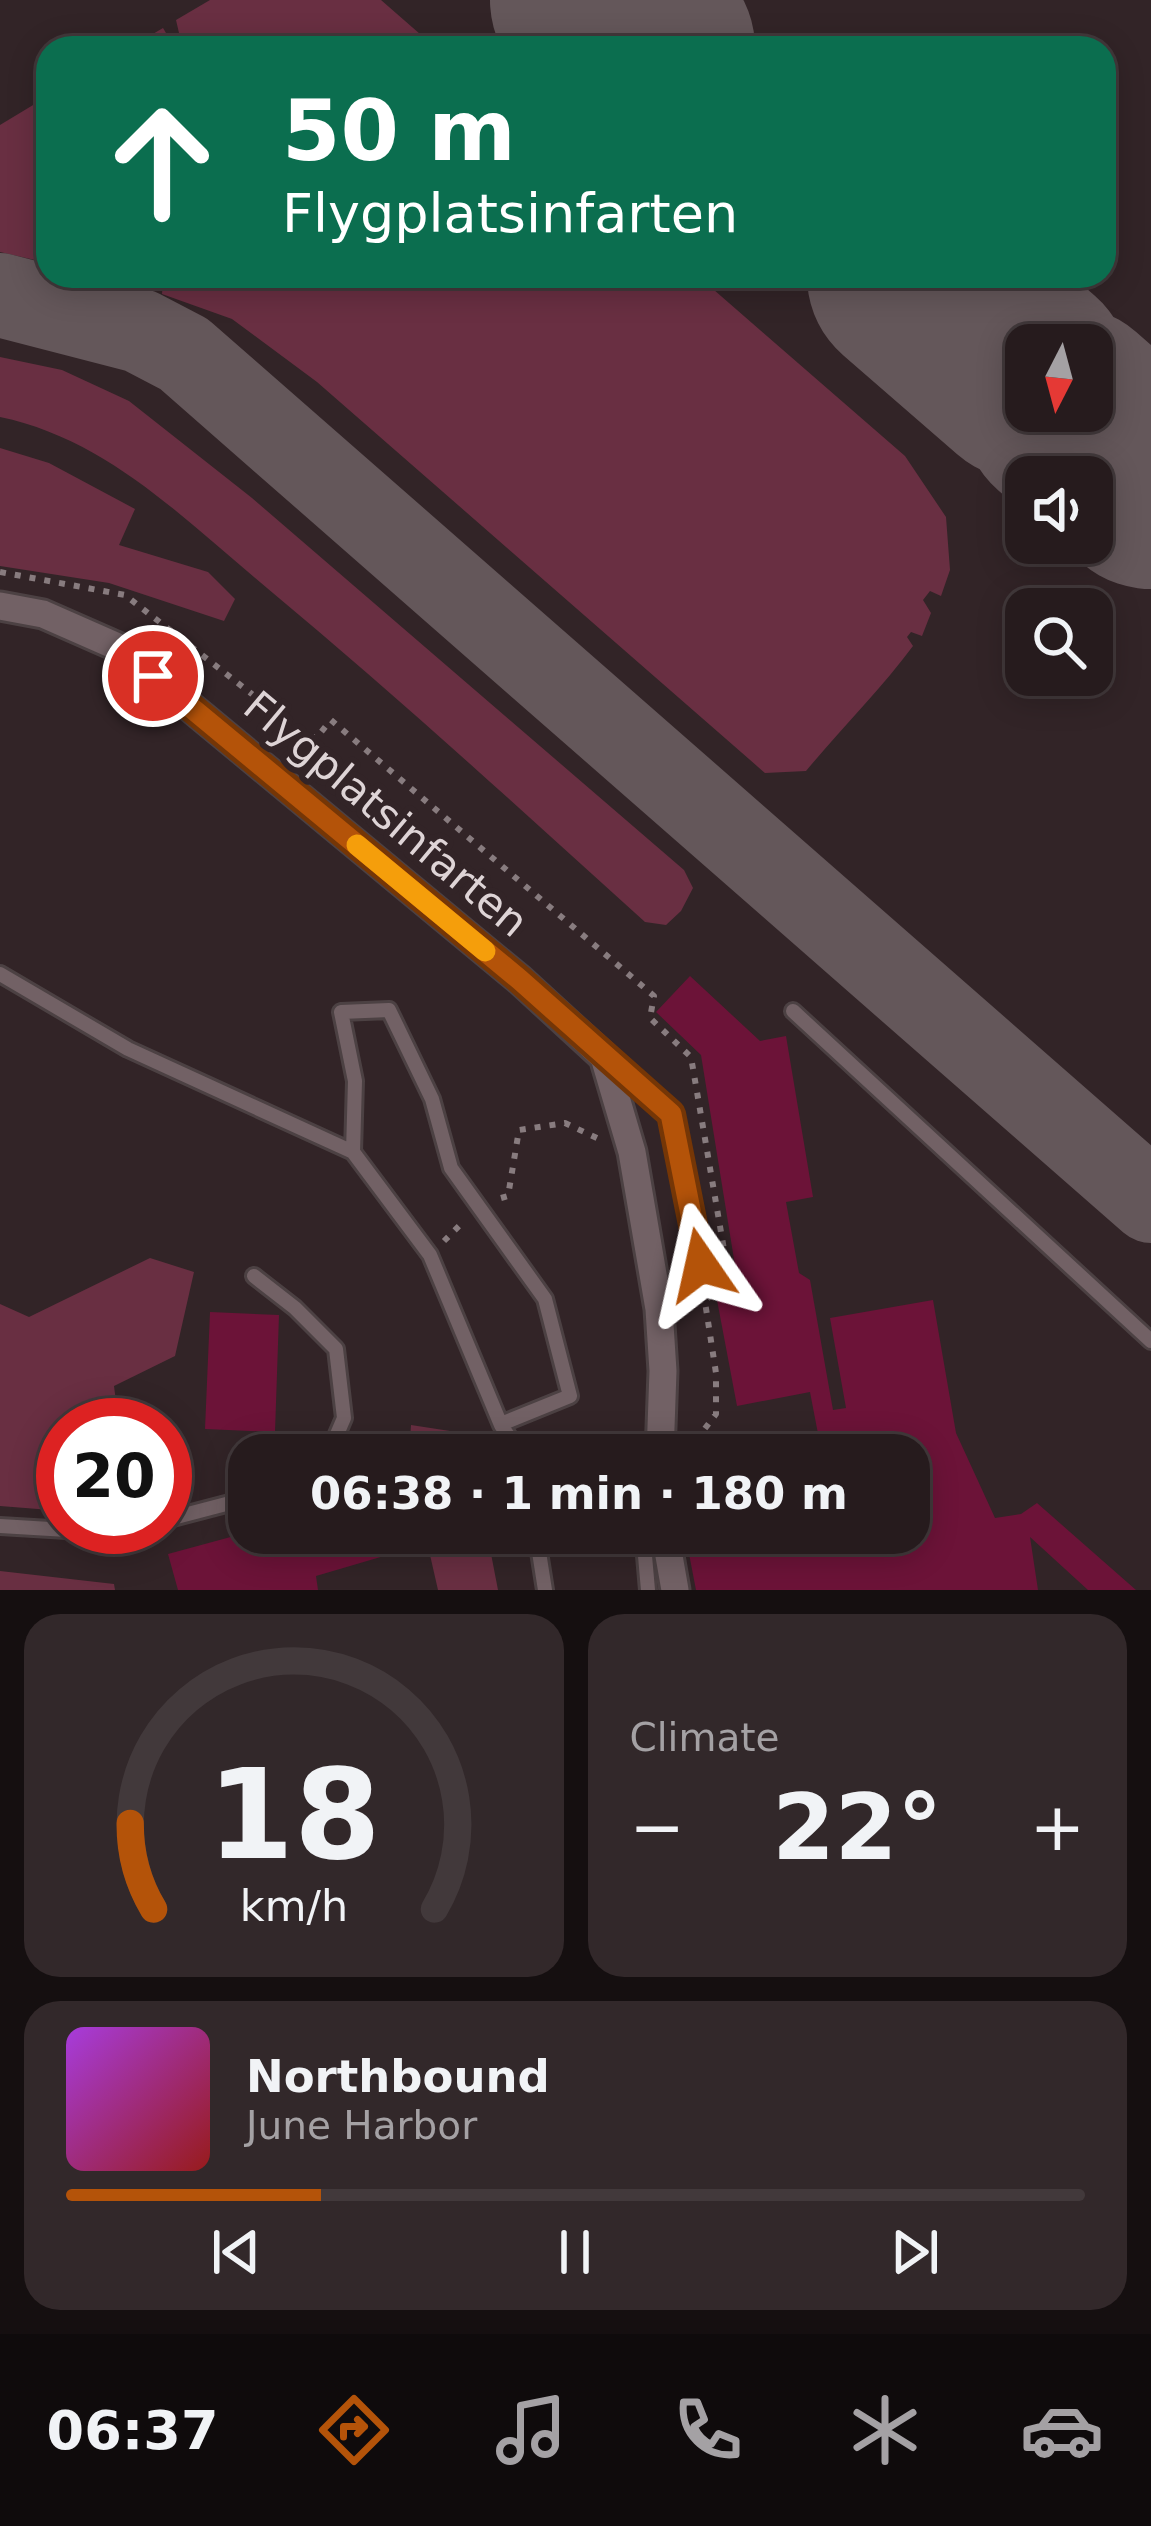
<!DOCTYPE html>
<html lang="en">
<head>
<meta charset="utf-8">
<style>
  :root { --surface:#261b1d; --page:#32282a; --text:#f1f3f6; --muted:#a4a1a4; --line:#42393b; --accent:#b45309 }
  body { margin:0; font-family:"DejaVu Sans",sans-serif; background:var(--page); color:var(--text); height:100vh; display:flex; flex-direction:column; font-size:45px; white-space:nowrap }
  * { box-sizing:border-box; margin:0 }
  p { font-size:39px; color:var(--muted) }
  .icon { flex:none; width:66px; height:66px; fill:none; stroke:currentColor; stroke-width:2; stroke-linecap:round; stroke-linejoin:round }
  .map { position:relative; height:1590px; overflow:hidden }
  .panel { display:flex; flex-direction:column; gap:24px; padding:24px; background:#150f10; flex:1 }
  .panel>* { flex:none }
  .top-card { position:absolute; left:36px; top:36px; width:1080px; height:252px; border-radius:36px; box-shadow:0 6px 30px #0003,0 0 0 3px var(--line); background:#0b6e4f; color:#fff; overflow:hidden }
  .needle { width:78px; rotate:186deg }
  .fabs { position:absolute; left:1005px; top:324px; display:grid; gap:24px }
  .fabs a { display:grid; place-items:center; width:108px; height:108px; border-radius:24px; background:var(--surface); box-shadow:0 6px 30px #0003,0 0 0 3px var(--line); font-size:60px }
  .speed { position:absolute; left:36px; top:1398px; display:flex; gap:24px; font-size:60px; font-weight:700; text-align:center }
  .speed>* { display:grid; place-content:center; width:156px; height:156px; border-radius:50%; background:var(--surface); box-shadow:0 6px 30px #0003,0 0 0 3px var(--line); line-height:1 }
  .speed .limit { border:18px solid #d22; background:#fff; color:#111 }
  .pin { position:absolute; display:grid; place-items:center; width:102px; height:102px; color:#fff; margin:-51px; border:6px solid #fff; border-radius:50%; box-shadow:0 3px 12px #0007 }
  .me { position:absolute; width:132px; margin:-66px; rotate:349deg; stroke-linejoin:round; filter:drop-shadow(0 0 9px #0008) }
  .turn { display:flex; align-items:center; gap:42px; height:252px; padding:0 48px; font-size:54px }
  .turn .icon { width:156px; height:156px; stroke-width:2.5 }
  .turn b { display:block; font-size:84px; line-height:102px }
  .big { font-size:90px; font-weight:600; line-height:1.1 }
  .panel .card { flex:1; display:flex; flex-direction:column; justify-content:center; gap:18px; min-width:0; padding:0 42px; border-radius:36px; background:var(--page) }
  .panel .dial { align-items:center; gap:0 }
  .dial svg { height:312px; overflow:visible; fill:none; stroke:var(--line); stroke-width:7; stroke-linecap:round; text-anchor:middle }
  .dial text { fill:var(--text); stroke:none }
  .song { display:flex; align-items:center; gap:36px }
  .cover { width:144px; height:144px; border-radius:18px; background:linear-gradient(135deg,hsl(280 70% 55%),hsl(0 70% 35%)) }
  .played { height:12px; border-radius:6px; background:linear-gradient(90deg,var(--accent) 25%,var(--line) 25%) }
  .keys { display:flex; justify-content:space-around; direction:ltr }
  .heat { display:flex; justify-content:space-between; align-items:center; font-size:66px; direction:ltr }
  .panel .tiles { flex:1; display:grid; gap:24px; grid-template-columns:1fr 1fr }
  .card:last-child { grid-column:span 2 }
  .trip { position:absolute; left:228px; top:1434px; width:702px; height:120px; border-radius:36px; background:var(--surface); box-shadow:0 6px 30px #0003,0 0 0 3px var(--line); font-weight:600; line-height:120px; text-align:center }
  .menu { display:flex; height:192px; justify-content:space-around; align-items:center; background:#0f0b0c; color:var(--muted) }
  .menu .icon { width:84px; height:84px }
  .menu .active { color:var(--accent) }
  .menu b { font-size:54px; color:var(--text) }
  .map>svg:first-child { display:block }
  .green { fill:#692f42 }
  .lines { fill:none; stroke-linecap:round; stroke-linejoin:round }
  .taxiway { stroke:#64575a; stroke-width:84 }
  .runway { stroke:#64575a; stroke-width:210 }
  .building { fill:#6c1338 }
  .lane-casing { stroke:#4c4143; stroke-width:20 }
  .street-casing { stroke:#4c4143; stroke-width:33 }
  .path { stroke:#887c7f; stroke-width:6; stroke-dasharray:6 9; stroke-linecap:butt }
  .lane { stroke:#726165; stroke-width:14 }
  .street { stroke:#726165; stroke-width:27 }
  .route-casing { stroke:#753606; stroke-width:30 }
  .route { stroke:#b45309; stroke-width:21 }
  .slow { stroke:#f59e0b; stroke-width:21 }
  .labels { text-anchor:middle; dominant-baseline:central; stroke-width:12; stroke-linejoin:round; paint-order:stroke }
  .street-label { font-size:42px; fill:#ded4d6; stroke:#322427 }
</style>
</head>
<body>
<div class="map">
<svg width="1151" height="1590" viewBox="0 0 1151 1590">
  <rect width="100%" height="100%" fill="#322427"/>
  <path class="green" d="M210,0H381L436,48H129L163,28L169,38L179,33L176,20Z
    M48,96V263L0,252V125Z
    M98,276H698L905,456L946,517L950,570L941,596L930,591L923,600L931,613L922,636L911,632L907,637L913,646C882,688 840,730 806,771L765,773L317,382L232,319L162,294L163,282L156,280L151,291Z
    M0,357L62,370L129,401L252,498L684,870L693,888L681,911L666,925L645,922C520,809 396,695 267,588C185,520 107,439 0,417Z
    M0,448L49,463L135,509L119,545L208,572L235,599L224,621L109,583L0,566Z
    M150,1258L194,1272L175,1356L114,1386L119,1425H63V1511L0,1506V1304L29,1317Z
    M411,1425L463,1433L472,1455H409Z
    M425,1533H487L498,1590H438Z
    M0,1571L114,1584L115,1590H0Z"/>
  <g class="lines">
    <path class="taxiway" d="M0,295L140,331L184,354L1151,1201"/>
    <path class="runway" d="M595,0L650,48
      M912,276L1026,375
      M1067,411L1151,484"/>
  </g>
  <path class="building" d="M690,976L760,1041L786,1036L813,1197L786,1202L799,1273L810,1280L833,1410L846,1408L830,1318L933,1300L956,1433L995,1518L1021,1514L1037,1503L1136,1590H1088L1030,1537L1038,1590H696L685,1533H909V1455H745L819,1439L810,1392L737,1406L717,1300L723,1287L738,1284L701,1055L656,1012Z
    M210,1312L279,1315L275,1432L205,1429Z
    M249,1532L378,1533L384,1556L316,1576L318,1590H178L168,1554Z"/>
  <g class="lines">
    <defs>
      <path id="lane" d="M0,974L128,1049L353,1152L430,1255L501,1425L521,1455
        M793,1011L1151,1341
        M611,1063L671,1114L701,1265L659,1309
        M353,1152L355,1081L341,1012L389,1010L432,1099L451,1168L545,1299L570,1396L501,1424
        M254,1276L295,1308L336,1349L344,1418L328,1455
        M165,1520L249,1498
        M0,1526L117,1533L141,1527
        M536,1533L545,1590
        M643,1533L648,1590"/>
      <path id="street" d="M0,606L43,614L118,647L519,979L604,1057L632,1152L659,1309L663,1371L660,1455
        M665,1533L675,1590"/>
    </defs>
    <use href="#lane" class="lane-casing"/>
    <use href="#street" class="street-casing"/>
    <path class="path" d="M0,572L125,595L307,737H317L331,720L654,996L650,1018L691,1057L728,1273L705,1302L716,1373V1414L690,1448
      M501,1198L508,1196L519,1130L565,1123L601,1140
      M444,1241L465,1220
      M470,1455L483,1436"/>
    <use href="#lane" class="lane"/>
    <use href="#street" class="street"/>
  </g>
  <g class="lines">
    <defs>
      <path id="route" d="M153,676L519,979L671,1114L701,1265"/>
    </defs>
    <use href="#route" class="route-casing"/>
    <use href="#route" class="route"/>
    <path class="slow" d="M357,845L485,951"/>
  </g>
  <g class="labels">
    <g class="street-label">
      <text transform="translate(386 814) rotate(40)">Flygplatsinfarten</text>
    </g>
  </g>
</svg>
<div class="fabs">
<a><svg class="needle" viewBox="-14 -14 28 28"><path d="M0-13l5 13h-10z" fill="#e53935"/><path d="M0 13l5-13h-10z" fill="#a4a1a4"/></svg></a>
<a><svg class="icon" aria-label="sound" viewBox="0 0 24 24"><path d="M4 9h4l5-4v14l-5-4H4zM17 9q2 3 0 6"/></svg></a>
<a><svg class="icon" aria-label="search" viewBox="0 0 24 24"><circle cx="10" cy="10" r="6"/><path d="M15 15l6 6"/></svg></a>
</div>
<div class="speed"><div class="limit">20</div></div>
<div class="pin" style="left:153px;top:676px;background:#d93025"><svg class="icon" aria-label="arrive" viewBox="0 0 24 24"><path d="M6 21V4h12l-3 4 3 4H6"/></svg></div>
<svg class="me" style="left:701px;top:1265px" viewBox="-20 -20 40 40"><path d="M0-17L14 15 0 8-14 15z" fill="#b45309" stroke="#fff" stroke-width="4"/></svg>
<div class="trip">06:38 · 1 min · 180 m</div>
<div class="top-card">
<div class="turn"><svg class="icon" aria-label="ahead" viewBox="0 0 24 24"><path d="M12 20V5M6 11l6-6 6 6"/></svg><div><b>50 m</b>Flygplatsinfarten</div></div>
</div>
</div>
<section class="panel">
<div class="tiles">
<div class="card dial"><svg viewBox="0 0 100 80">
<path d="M14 69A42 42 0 1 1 86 69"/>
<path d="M14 69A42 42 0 0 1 8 47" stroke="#b45309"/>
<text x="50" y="56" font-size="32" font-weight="700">18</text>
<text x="50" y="72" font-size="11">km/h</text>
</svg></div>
<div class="card"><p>Climate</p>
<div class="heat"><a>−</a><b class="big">22°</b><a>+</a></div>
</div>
<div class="card">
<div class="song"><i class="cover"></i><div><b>Northbound</b><p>June Harbor</p></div></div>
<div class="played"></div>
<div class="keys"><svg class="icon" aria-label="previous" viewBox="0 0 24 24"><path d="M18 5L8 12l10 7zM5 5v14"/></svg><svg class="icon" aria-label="pause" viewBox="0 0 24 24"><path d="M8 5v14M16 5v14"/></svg><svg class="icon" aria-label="next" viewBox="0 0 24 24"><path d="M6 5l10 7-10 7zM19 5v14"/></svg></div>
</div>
</div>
</section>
<nav class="menu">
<b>06:37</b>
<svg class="icon active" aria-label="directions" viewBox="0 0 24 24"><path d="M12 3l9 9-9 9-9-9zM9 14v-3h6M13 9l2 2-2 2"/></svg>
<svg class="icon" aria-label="music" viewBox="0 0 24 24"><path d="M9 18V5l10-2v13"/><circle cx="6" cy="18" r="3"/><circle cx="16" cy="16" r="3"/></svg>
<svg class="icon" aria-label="phone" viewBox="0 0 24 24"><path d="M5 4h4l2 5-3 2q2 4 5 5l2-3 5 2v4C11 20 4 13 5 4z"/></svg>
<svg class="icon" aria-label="climate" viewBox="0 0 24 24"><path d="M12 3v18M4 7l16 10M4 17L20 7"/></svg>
<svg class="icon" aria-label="car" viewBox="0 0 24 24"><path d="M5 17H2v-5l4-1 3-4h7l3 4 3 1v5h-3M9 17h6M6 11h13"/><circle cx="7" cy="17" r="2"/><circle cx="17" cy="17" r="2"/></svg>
</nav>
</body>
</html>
